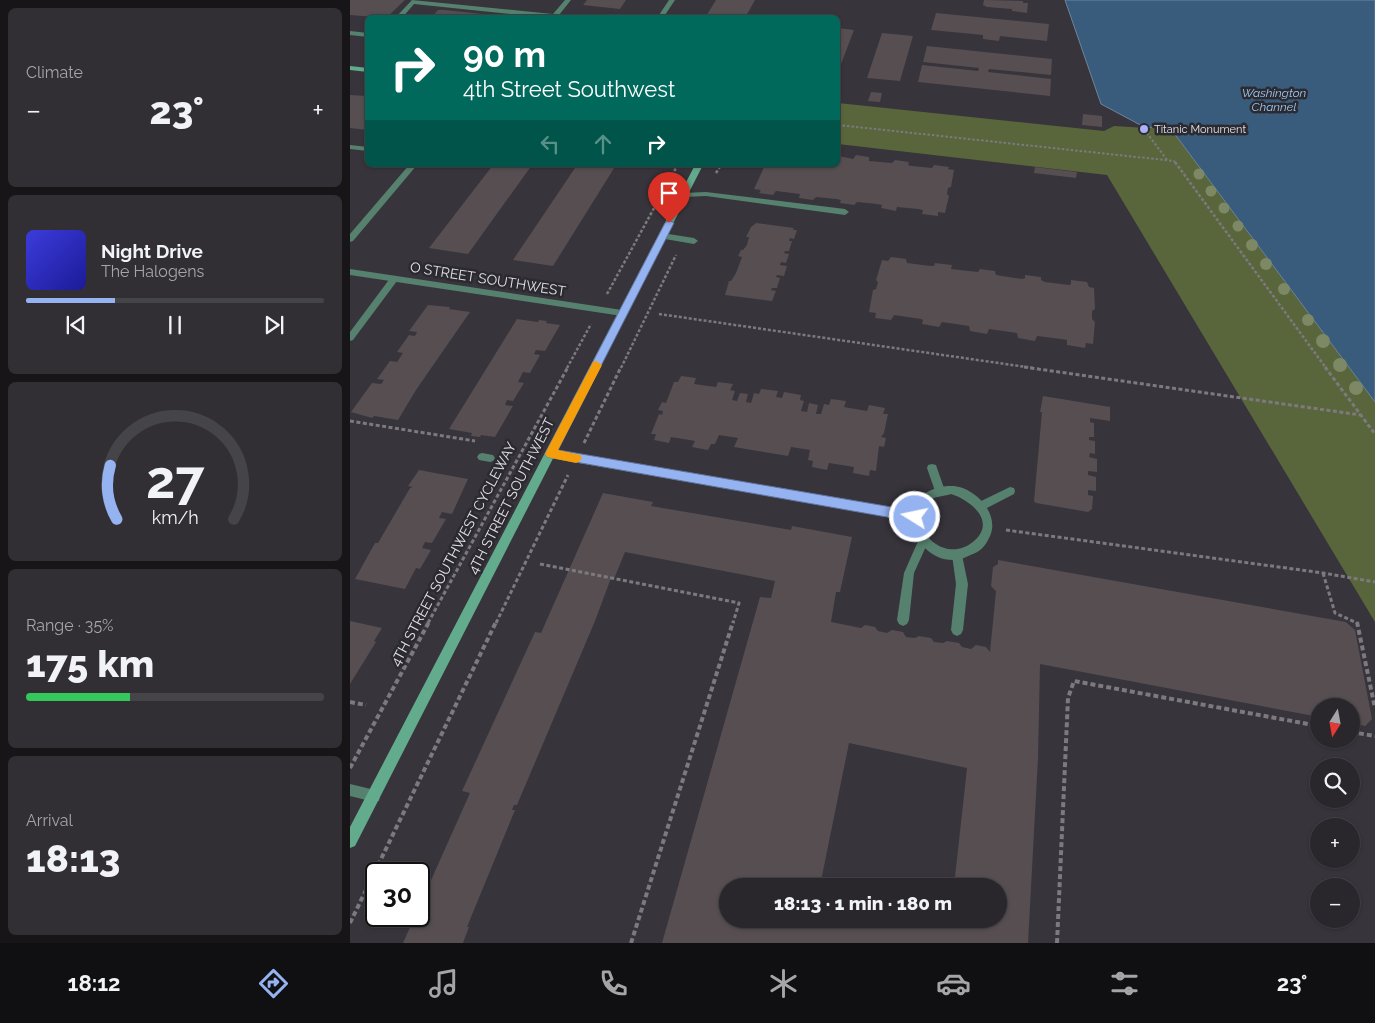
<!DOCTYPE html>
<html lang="en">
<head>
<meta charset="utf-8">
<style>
  :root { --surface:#29272c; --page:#312f34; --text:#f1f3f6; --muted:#a5a5a9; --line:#454448; --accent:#95b2f1 }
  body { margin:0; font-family:Raleway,sans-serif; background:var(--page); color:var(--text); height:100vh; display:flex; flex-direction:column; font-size:19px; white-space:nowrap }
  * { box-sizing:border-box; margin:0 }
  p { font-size:16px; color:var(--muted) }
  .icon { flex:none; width:28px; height:28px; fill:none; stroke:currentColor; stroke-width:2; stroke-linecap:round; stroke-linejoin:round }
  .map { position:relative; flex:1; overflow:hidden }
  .details { display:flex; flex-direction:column; gap:8px; padding:8px; background:#171518; width:350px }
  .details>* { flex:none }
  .top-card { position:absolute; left:15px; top:15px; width:475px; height:152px; border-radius:8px; box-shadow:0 1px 4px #0004,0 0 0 1px var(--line); background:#00695c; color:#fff; overflow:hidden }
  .needle { width:32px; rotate:191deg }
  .buttons { position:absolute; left:960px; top:698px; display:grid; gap:10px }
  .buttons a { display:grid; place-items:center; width:50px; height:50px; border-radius:50%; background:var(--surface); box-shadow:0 1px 4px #0004,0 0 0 1px var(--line); font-size:25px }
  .speed { position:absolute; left:15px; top:862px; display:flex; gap:10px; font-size:25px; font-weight:700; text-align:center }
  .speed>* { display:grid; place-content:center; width:65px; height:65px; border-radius:50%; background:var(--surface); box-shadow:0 1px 4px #0004,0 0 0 1px var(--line); line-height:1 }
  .speed .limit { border:2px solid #111; border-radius:8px; background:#fff; color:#111 }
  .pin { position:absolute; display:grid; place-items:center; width:42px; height:42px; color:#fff; margin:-51px -21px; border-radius:50% 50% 50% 0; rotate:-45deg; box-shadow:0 0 5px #0007 }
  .pin .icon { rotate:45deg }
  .me { position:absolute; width:55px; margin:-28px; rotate:280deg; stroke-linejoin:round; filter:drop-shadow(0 0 4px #0008) }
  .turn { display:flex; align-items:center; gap:18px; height:105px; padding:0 15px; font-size:22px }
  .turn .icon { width:65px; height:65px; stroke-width:2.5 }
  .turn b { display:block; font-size:35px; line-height:42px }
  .lanes { display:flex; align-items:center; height:48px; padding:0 15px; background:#0003; justify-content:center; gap:25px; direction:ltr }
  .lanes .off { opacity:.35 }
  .big { font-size:38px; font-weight:800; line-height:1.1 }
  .details .widget { flex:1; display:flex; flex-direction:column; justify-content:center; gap:8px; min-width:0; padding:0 18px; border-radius:8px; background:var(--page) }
  .details .dial { align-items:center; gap:0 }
  .dial svg { height:130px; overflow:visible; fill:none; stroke:var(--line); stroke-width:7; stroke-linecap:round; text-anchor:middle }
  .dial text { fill:var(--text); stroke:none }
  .song { display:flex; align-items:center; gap:15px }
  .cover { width:60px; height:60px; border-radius:8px; background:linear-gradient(135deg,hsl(240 70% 55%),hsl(240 70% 35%)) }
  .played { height:5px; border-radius:2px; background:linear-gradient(90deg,var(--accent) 30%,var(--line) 30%) }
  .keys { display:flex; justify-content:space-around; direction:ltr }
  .heat { display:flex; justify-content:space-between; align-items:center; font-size:28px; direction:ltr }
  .charge { height:8px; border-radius:4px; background:linear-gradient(90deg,#34c759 35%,var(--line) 0) }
  .trip { position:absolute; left:369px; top:878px; width:288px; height:50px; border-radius:25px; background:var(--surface); box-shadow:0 1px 4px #0004,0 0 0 1px var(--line); font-weight:800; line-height:50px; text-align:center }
  .tab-bar { display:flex; height:80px; justify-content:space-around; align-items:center; background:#101012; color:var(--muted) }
  .tab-bar .icon { width:35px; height:35px }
  .tab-bar .on { color:var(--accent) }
  .tab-bar b { font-size:22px; color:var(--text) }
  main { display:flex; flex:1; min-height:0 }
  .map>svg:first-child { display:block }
  .green { fill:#59663c }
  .water { fill:#3a5c7c; stroke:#6d849c }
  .building { fill:#564e51; fill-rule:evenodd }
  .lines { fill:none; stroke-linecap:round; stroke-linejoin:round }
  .path-far3 { stroke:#7c797f; stroke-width:2; stroke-dasharray:2.5 2; stroke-linecap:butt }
  .path-far2 { stroke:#7c797f; stroke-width:2.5; stroke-dasharray:3 2; stroke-linecap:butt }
  .path-far1 { stroke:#7c797f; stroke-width:3; stroke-dasharray:4 2.5; stroke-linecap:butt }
  .path { stroke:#7c797f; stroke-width:4; stroke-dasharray:5 3; stroke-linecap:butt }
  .lane { fill:#56816e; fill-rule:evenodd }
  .street { fill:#56816e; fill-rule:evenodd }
  .secondary { fill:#63ab8d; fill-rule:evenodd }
  .tree { fill:#7d8864 }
  .route { fill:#95b2f1; stroke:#61749d }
  .slow { fill:#f59e0b }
  .poi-dot { fill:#a9b0fc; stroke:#2c2a31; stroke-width:2 }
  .labels { text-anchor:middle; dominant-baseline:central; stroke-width:5; stroke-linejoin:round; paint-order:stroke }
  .far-poi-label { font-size:11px; fill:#e3e2e6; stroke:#2c2a31; text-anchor:start }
  .far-water-label { font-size:12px; font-style:italic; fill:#9ecaf5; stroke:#2c2a31 }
  .street-label { font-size:14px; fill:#e3e2e6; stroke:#2c2a31 }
</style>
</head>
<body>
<main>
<section class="details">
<div class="widget"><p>Climate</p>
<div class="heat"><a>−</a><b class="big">23°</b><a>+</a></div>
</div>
<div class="widget">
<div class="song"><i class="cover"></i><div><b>Night Drive</b><p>The Halogens</p></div></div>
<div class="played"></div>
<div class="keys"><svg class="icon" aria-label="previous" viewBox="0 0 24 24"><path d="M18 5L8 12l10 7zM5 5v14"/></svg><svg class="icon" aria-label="pause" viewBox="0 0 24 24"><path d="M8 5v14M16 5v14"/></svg><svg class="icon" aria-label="next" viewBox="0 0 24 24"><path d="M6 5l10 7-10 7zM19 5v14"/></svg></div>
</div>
<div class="widget dial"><svg viewBox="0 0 100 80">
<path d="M14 69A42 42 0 1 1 86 69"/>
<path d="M14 69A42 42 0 0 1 10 36" stroke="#95b2f1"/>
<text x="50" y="56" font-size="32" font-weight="700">27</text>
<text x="50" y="72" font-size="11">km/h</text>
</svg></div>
<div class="widget"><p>Range · 35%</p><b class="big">175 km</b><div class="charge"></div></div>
<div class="widget"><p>Arrival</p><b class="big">18:13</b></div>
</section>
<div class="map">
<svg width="1025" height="943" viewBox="0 0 1025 943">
  <rect width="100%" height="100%" fill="#37343b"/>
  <path class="green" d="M488,103L754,131L764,126L796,128L818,125L1025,402V622L757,175L488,144Z"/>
  <path class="water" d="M715,0H1025V402L818,125L796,128L751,104Z"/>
  <path class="building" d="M0,0H55L36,18L0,15Z
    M237,0H276L270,9L233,5Z
    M366,0H405L395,18H355Z
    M634,0L673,1V3H678L677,13L662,11V9L637,7L633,5Z
    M88,10H94L143,15L141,18H81Z
    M586,13L699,24L697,41L650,36L649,41L633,39V35L581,30Z
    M488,28L504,30L488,72Z
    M532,33L563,36L550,81L517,78Z
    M577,46L702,59L701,75L639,69L638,72L701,79L700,96L568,82L572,65L628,71L629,68L573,62Z
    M521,92L532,93L530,102L518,101Z
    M0,95L18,96V130L0,128Z
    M733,114L752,116V127L732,125Z
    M506,155L519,157V161L542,163L545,160L559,162L558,165L562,166L582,168L584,165L599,167L598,169L604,170L601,187L598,188L597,194L599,196L595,213L588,212V216L572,214L573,210L568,209L547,207L546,211L531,208L532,205L527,204L507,202L504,205L490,203L491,200L486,199L466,197L463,200L449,198L450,194L426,191L423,195L409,193L411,190L404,189L415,165H488V156L503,159Z
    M143,165H182L118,254L79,248Z
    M227,165H266L203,266L163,260Z
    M685,167L727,172L726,178L684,173Z
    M406,223L444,228L443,230H447L444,239L440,238L439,241H442L439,251H435L434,253L439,254L436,263L431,262L430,265L437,266L434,276L427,275L426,277L430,278L427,288H422L421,290L426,291L422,301L375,295L379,281H381L386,273L392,257L388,256L391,250H393L397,245L399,237H396L401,227Z
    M541,257L556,259L557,263L581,266H584L585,263L602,265L601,269L628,272L630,269L645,271L646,275L672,279L675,278V275L691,277V280L695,282L719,285L721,284V280L737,282L739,287L744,288L745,309L742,311V319L745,322L743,344L736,343L735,348L717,345V340L711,339L687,336L685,341L668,338L667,333L639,329L637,334L620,331L619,326L592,322L589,327L572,324L573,320L571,319L544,315L541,320L525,318L526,313L519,312L523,290L526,289L528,282L526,280L532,260L538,261Z
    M78,305L100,307L99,309L120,312L66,390L48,420L24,416L22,418L1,412L22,383L31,384L34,380L27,379L40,361L47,362L53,353L47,352L59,335L65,336L67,332L59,331Z
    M167,319L188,322L189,320L197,321L196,323L210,325L195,351L186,350L184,354L190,355L180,373L173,372L168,382L174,383L163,401L157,400L155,405L163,406L145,437L131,435L130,437L121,436L122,433L99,429Z
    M331,376L346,378L344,384L366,387L368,382L383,384L380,390L385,391L382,400L387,401L390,393L398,394L396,402L401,403L404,393L409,394L411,389L428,391L426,397L432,398L434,392L451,395L450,400L454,401L451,411L457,412L459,403L468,405L466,414H471L474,404L479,405L481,399L496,401L494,407L517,411L519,405L535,408L533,414H538L534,433L531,437L536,438L534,447L529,446L526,471L520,470L519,476L503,473L504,467L479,463L477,470L462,467L463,461L458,460L460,450L441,447L438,456L384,447L388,438L369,435L365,444H361L358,450L342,447L345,441L321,437L319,443L304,440L306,434H301L309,414L312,415L313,411L308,410L312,402L316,403L324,382H328Z
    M693,396L760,407V421L740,418V422L744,423V437H739V440L745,441V454L740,453L739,457L747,459V472L738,471V475L746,477V491L738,490V495L743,496L742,509L738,512L686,503L684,501L692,412H690Z
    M69,470L118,479L102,514L92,512L89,518L96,519L82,543L75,542L72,548L81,550L70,569L66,568L55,589L5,579L25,543H28L60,488L63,487L58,486Z
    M253,493L303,502L301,506L441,530L442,526L502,537L490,592H486L481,622L511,628L515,625L525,627L528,631L537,633L542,630L553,632L556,637L565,638L569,636L581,638L584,642L593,643L597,641L609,643L612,647L621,649L626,645L636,647L640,652L646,591L641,586L643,567L648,564V560L996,622L1005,630L1022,719L1015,726L1001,723V706H969V717L690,664L688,758L678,943H312L410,597L421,598L425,581L275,552L264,579L261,578L245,621L167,805H164L162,810H165L117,927H119L113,943H53L65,916H69V907L120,793L112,791L185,632L191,633ZM499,743L617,768L604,886H648V919H378V886H489L471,881Z
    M0,621L32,628L24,641L26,642L0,684Z"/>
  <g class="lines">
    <path class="path-far3" d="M488,125L824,161L826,164
      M794,129L817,160"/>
    <path class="path-far2" d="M825,162L976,368
      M366,173L371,165
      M257,294L326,168
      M309,314L683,368
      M217,368L241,324
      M271,368L326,255"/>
    <path class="path-far1" d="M674,367L1011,415
      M975,367L1025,434
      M0,421L125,441
      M234,443L271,367
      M656,530L973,573L1025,582
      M190,564L389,603L383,623
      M973,573L985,613L1007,623
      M78,623L218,367
      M146,623L218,475"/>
    <path class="path" d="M1007,622L1025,708
      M0,702L16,705
      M1001,732L1025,736
      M0,768L79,622
      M0,923L146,622
      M281,943L383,622
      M707,943L718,698L724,681L969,726"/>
    <path class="lane" d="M62,0L203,14L215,0H221L209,15L226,18H200L64,4L52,18H45Z
      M0,31L18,33V37L0,35Z
      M0,145L18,147V151L0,149Z
      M59,165H67L3,241L0,242V234Z
      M356,192L495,209L499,212L495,215L356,196L333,197L329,195L333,193Z
      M312,233L344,238L348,241L344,244L309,238V234Z
      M44,276L47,277V281L3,340L0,341V332L41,277Z
      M132,453L143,455L145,458L143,461L140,462L129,460L127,457L129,454Z
      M582,464L586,465L587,468L595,491L594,494L590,495L586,494L585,491L577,468L578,465Z
      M660,487L664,488L665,491L664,494L635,509L631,511L627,509L626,506L627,503Z
      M573,537L577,539L578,542L564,573L559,620L557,624L553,626L549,624L547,620L554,573L569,539Z
      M607,550L611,551L612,555L618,584L613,630L611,634L607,636L603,634L601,630L606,584L602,555L603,551Z
      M0,784L29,791L30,796L29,801L24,802L0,796Z"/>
    <path class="street" d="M319,0H325L313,18H307Z
      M0,269L272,310L276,313L272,316L0,275Z
      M200,450L562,512C566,495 584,486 600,486C624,485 652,515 639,538C636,545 631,551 623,554C618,556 611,560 605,560C581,561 566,542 561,521L200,458L197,457L195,454L197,451ZM601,494C620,500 647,521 624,541C592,569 550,519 582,499C587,496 595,496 601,494Z"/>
    <path class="secondary" d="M0,66L18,68V72L0,70Z
      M345,165H353L5,846L0,848V827Z"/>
  </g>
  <g class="tree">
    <circle cx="849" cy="174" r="5.5"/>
    <circle cx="861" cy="191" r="5.5"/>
    <circle cx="874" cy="208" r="5.5"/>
    <circle cx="888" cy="226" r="5.5"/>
    <circle cx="902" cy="245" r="6"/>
    <circle cx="916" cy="264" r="6"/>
    <circle cx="934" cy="289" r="6"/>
    <circle cx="958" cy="320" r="6"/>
    <circle cx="973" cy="341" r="7"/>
    <circle cx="990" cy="365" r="7"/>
    <circle cx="1006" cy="388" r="7"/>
  </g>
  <path class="route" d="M319,220L324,223L208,450L565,511L569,513L571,517L569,520L565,522L197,457L195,454L197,450L315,223Z"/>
  <path class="slow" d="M246,361L252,365L208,450L230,455L232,458L230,461L226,463L197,457L195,454L197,450L243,362Z"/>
  <circle class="poi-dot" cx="794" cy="129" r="5"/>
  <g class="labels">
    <g class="far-poi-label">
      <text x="804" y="129">Titanic Monument</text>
    </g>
    <g class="far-water-label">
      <text x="924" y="93">Washington<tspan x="924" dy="14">Channel</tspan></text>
    </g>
    <g class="street-label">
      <text transform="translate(138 279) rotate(9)">O STREET SOUTHWEST</text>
      <text transform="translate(161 496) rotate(-63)">4TH STREET SOUTHWEST</text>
      <text transform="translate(103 554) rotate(-62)">4TH STREET SOUTHWEST CYCLEWAY</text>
    </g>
  </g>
</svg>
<div class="buttons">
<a><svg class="needle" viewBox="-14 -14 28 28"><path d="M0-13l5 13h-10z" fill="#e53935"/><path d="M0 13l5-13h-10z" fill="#a5a5a9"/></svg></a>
<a><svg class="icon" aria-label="search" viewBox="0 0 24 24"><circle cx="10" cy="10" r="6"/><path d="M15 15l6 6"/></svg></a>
<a>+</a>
<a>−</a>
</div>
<div class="speed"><div class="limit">30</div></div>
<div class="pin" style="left:319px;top:223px;background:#d93025"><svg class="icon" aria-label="arrive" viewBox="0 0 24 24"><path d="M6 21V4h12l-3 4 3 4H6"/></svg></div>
<svg class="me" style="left:565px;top:517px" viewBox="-20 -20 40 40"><circle r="17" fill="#95b2f1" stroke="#fff" stroke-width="3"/><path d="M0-11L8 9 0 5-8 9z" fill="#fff"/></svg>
<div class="trip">18:13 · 1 min · 180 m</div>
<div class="top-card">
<div class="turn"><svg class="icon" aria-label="right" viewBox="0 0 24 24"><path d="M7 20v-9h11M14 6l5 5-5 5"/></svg><div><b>90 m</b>4th Street Southwest</div></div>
<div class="lanes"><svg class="icon off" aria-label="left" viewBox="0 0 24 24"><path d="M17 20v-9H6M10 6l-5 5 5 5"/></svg><svg class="icon off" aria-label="ahead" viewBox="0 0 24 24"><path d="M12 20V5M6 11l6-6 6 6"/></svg><svg class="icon" aria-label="right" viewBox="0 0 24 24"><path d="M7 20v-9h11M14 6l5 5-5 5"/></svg></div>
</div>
</div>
</main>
<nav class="tab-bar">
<b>18:12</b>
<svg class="icon on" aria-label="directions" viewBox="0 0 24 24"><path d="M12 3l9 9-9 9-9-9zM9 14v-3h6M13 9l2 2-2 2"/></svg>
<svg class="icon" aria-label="music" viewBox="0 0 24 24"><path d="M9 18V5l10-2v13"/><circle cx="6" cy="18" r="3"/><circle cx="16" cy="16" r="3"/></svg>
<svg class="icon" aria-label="phone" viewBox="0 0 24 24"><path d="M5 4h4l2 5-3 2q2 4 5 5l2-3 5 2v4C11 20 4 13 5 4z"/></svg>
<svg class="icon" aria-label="climate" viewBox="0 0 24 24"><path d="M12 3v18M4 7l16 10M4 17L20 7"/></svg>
<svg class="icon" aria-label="car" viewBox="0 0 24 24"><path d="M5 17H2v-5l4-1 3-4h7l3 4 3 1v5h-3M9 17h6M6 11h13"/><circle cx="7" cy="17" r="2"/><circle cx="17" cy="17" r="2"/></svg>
<svg class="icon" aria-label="filters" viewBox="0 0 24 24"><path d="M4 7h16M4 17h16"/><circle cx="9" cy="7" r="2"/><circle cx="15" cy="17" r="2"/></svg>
<b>23°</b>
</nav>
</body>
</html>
